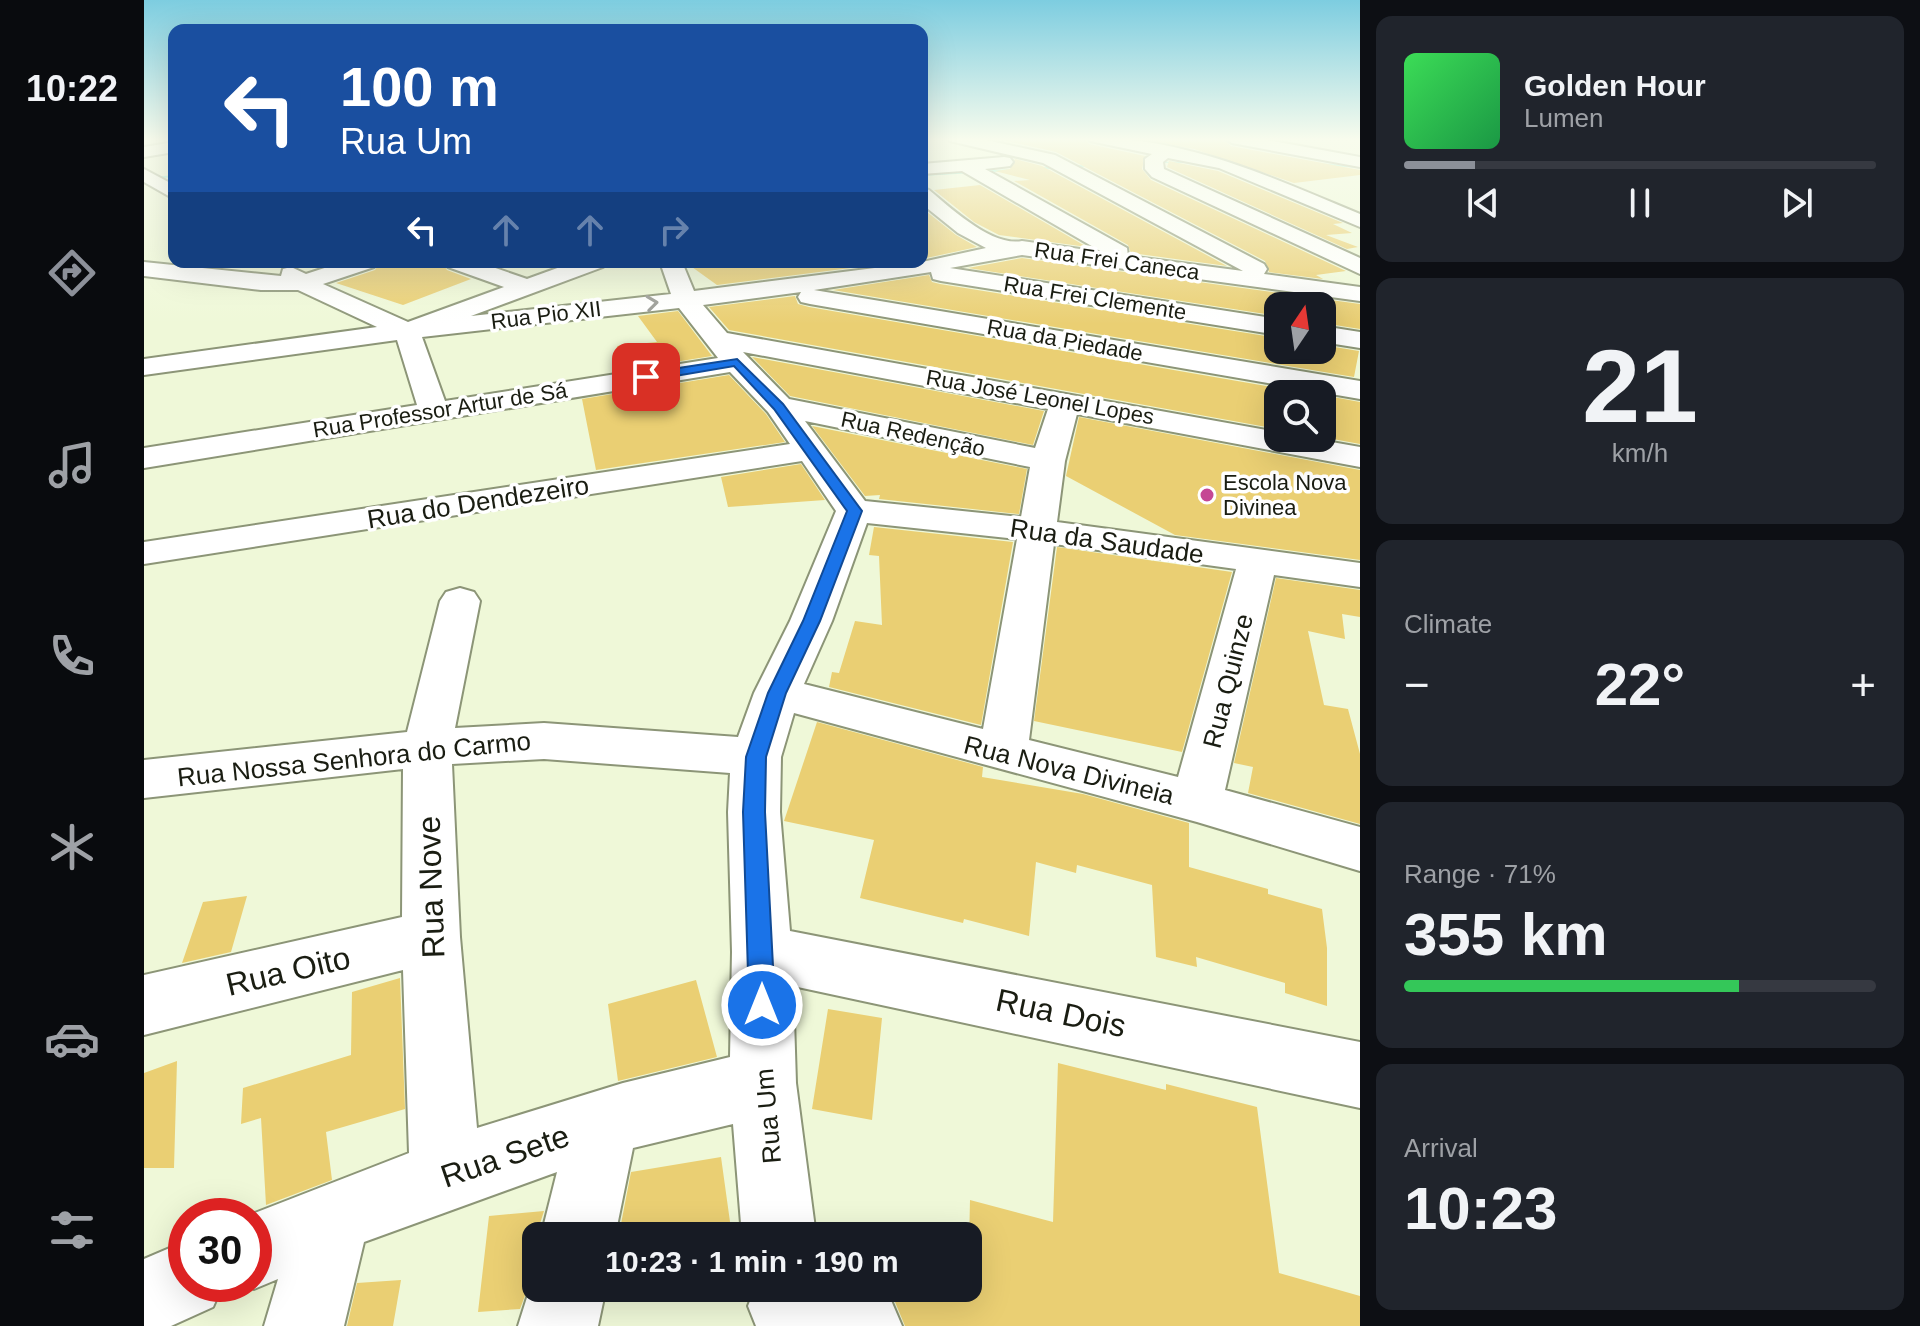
<!DOCTYPE html>
<html lang="en">
<head>
<meta charset="utf-8">
<style>
  :root { --surface:#171b24; --page:#20242c; --text:#f1f3f6; --muted:#9ea1a6; --line:#363941; --accent:#8c9099 }
  body { margin:0; font-family:Arial,sans-serif; background:var(--page); color:var(--text); height:100vh; display:flex; flex-direction:column; font-size:30px; white-space:nowrap }
  * { box-sizing:border-box; margin:0 }
  p { font-size:26px; color:var(--muted) }
  .icon { flex:none; width:44px; height:44px; fill:none; stroke:currentColor; stroke-width:2; stroke-linecap:round; stroke-linejoin:round }
  .map { position:relative; flex:1; overflow:hidden }
  .drawer { display:flex; flex-direction:column; gap:16px; padding:16px; background:#0d0f14; width:560px }
  .drawer>* { flex:none }
  .top-card { position:absolute; left:24px; top:24px; width:760px; height:244px; border-radius:16px; box-shadow:0 8px 32px #0002; background:#1a4fa0; color:#fff; overflow:hidden }
  .needle { width:52px; rotate:13deg }
  .buttons { position:absolute; left:1120px; top:292px; display:grid; gap:16px }
  .buttons a { display:grid; place-items:center; width:72px; height:72px; border-radius:16px; background:var(--surface); box-shadow:0 8px 32px #0002; font-size:40px }
  .speed { position:absolute; left:24px; top:1198px; display:flex; gap:16px; font-size:40px; font-weight:700; text-align:center }
  .speed>* { display:grid; place-content:center; width:104px; height:104px; border-radius:50%; background:var(--surface); box-shadow:0 8px 32px #0002; line-height:1 }
  .speed .limit { border:12px solid #d22; background:#fff; color:#111 }
  .pin { position:absolute; display:grid; place-items:center; width:68px; height:68px; color:#fff; margin:-34px; border-radius:16px; box-shadow:0 4px 12px #0006 }
  .me { position:absolute; width:88px; margin:-44px; rotate:0deg; stroke-linejoin:round; filter:drop-shadow(0 0 6px #0008) }
  .turn { display:flex; align-items:center; gap:28px; height:168px; padding:0 40px; font-size:36px }
  .turn .icon { width:104px; height:104px; stroke-width:2.5 }
  .turn b { display:block; font-size:56px; line-height:68px }
  .lanes { display:flex; align-items:center; height:76px; padding:0 40px; background:#0003; justify-content:center; gap:40px; direction:ltr }
  .lanes .off { opacity:.35 }
  .big { font-size:60px; font-weight:700; line-height:1.1 }
  .drawer .tile { flex:1; display:flex; flex-direction:column; justify-content:center; gap:12px; min-width:0; padding:0 28px; border-radius:16px; background:var(--page) }
  .drawer .dial { align-items:center; gap:0 }
  .dial b { font-size:104px; line-height:1 }
  .song { display:flex; align-items:center; gap:24px }
  .cover { width:96px; height:96px; border-radius:12px; background:linear-gradient(135deg,hsl(130 70% 55%),hsl(140 70% 35%)) }
  .played { height:8px; border-radius:4px; background:linear-gradient(90deg,var(--accent) 15%,var(--line) 15%) }
  .keys { display:flex; justify-content:space-around; direction:ltr }
  .heat { display:flex; justify-content:space-between; align-items:center; font-size:44px; direction:ltr }
  .charge { height:12px; border-radius:6px; background:linear-gradient(90deg,#34c759 71%,var(--line) 0) }
  .trip { position:absolute; left:378px; top:1222px; width:460px; height:80px; border-radius:16px; background:var(--surface); box-shadow:0 8px 32px #0002; font-weight:700; line-height:80px; text-align:center }
  main { display:flex; flex:1; min-height:0 }
  .tabs { display:flex; flex-direction:column; width:144px; justify-content:space-around; align-items:center; background:#090b0e; color:var(--muted) }
  .tabs .icon { width:56px; height:56px }
  .tabs .current { color:var(--accent) }
  .tabs b { font-size:36px; color:var(--text) }
  .map>svg:first-child { display:block }
  .lines { fill:none; stroke-linecap:round; stroke-linejoin:round }
  .stream { fill:#7df2d4; fill-rule:evenodd }
  .building { fill:#eacf73 }
  .minor-casing { stroke:#8c9577; stroke-width:4 }
  .minor { fill:#fff; fill-rule:evenodd }
  .oneway { stroke:#989994 }
  .route { fill:#1a73e8; stroke:#114b97; stroke-width:2 }
  .poi-dot { fill:#c54794; stroke:#fff; stroke-width:3 }
  .labels { text-anchor:middle; dominant-baseline:central; stroke-width:7; stroke-linejoin:round; paint-order:stroke }
  .far-street-label { font-size:22px; fill:#1a1d12; stroke:#fff }
  .far-poi-label { font-size:22px; fill:#1a1d12; stroke:#fff; text-anchor:start }
  .street-label { font-size:26px; fill:#1a1d12; stroke:#fff }
  .near-street-label { font-size:32px; fill:#1a1d12; stroke:#fff }
</style>
</head>
<body>
<main>
<nav class="tabs">
<b>10:22</b>
<svg class="icon current" aria-label="directions" viewBox="0 0 24 24"><path d="M12 3l9 9-9 9-9-9zM9 14v-3h6M13 9l2 2-2 2"/></svg>
<svg class="icon" aria-label="music" viewBox="0 0 24 24"><path d="M9 18V5l10-2v13"/><circle cx="6" cy="18" r="3"/><circle cx="16" cy="16" r="3"/></svg>
<svg class="icon" aria-label="phone" viewBox="0 0 24 24"><path d="M5 4h4l2 5-3 2q2 4 5 5l2-3 5 2v4C11 20 4 13 5 4z"/></svg>
<svg class="icon" aria-label="climate" viewBox="0 0 24 24"><path d="M12 3v18M4 7l16 10M4 17L20 7"/></svg>
<svg class="icon" aria-label="car" viewBox="0 0 24 24"><path d="M5 17H2v-5l4-1 3-4h7l3 4 3 1v5h-3M9 17h6M6 11h13"/><circle cx="7" cy="17" r="2"/><circle cx="17" cy="17" r="2"/></svg>
<svg class="icon" aria-label="filters" viewBox="0 0 24 24"><path d="M4 7h16M4 17h16"/><circle cx="9" cy="7" r="2"/><circle cx="15" cy="17" r="2"/></svg>
</nav>
<div class="map">
<svg width="1216" height="1326" viewBox="0 0 1216 1326">
  <rect width="100%" height="100%" fill="#eff8d8"/>
  <g class="lines">
    <path class="stream" d="M1102,161L1104,163H1003L1005,162Z
      M1171,163L1216,166V168L1173,165Z
      M957,164L955,166L778,176V174Z
      M30,175V177L0,180V178Z"/>
  </g>
  <path class="building" d="M869,138H941L945,144L1001,156L998,169L1007,180L1202,271L1172,275L1179,279L1125,272L1121,261L912,152L858,140Z
    M992,138H1077L1087,146L1216,170V175L1150,183L1050,149Z
    M871,159L898,166L1083,266L987,253L984,245L870,181L886,180L851,171L866,169Z
    M1025,161L1074,171L1199,223L1189,224L1208,233L1182,235L1214,247L1203,249L1023,167Z
    M836,185L943,247L855,235L830,222L790,190Z
    M778,208L812,235L833,247L778,259Z
    M878,258L1216,304V329L1178,323V306H1134V316L824,268Z
    M236,262H298L303,270L327,279L259,305L192,283L231,270Z
    M541,262H754L573,285Z
    M785,275L788,282L796,284L1134,338V350H1178V345L1215,351L1210,377L689,290Z
    M651,296L654,304L665,307L1169,394H1134V429L585,330L565,307Z
    M534,311L568,356L481,370L473,346L513,342L494,316Z
    M608,357L900,411L889,445L646,396Z
    M585,375L622,414L641,442L452,470L438,399Z
    M1178,395L1216,402V444L1178,437Z
    M935,417L1216,470V560L1031,535L922,476Z
    M668,426L883,469L875,514L735,499L736,495L721,496Z
    M657,464L681,500L584,507L577,477Z
    M730,527L869,542L837,725L685,687L688,672L695,673L711,621L738,625L735,556L725,555Z
    M913,547L1088,572L1038,752L890,721Z
    M1132,578L1216,590V617L1198,614L1201,639L1164,631L1180,705L1204,709L1216,754V824L1104,793L1109,767L1090,763Z
    M673,722L839,767L838,777L939,794L1045,823V867L1124,889V894L1178,909L1183,948V1006L1141,993V983L1052,957L1053,967L1012,957L1008,885L933,865L932,873L892,862L885,936L820,919L819,923L716,898L730,840L640,821Z
    M103,896L87,952L38,963L59,902Z
    M256,978L261,1109L182,1132L188,1180L122,1205L117,1118L97,1124L99,1088L207,1055L208,992Z
    M552,980L573,1057L474,1081L464,1004Z
    M684,1009L738,1018L728,1120L668,1109Z
    M33,1061L30,1168H0V1073Z
    M914,1063L1022,1090V1084L1113,1107L1135,1273L1216,1296V1326H761L749,1297L730,1288H824L826,1200L909,1222Z
    M577,1157L587,1229L547,1236H477V1224L487,1172Z
    M400,1211L392,1236V1266L376,1309L334,1312L345,1216Z
    M257,1280L249,1326H203L213,1283Z"/>
  <g class="lines">
    <defs>
      <path id="minor" d="M804,138H833L911,155L1120,264L1123,269L1120,274L1216,287V301L878,255L806,268L1134,319V335L797,281L789,279L787,272L670,290L1216,381V399L666,304L657,302L654,297L657,292L559,305L583,333L1134,432V438H1165L1216,447V467L933,414L921,461L913,522L1216,563V587L1130,575L1081,790L1216,827V871L1053,822L650,713L637,757L636,812L646,931L1216,1042V1108L649,986L652,1083L672,1236H598L589,1124L489,1148L471,1236H397L413,1172L220,1242L200,1326H120L134,1279L110,1289L99,1284H110V1216H103L265,1153L259,970L0,1035V975L258,917L259,769L0,798V760L263,732L296,601L302,592L316,588L330,592L336,601L311,728L400,723L594,737L610,693L646,621L692,511L658,461L0,564V542L646,444L624,412L586,372L0,468V448L273,405L253,340L0,375V359L233,327L154,290H117L0,276V262L137,276L139,269L147,267L162,274L199,262H233L230,267L179,284L264,322L360,287L304,267L301,262H334L383,279L430,262H462L459,267L327,316L527,294L516,262H538L550,291L778,262L842,248L814,233L778,204V188L785,190C807,208 848,247 878,241L958,252L818,171L778,174V164L860,157L866,158L869,162L866,166L841,169L983,248L984,256L1099,271L899,163L806,141ZM535,308L574,358L301,401L278,337ZM599,352L904,409L891,448L645,399ZM661,421L886,467L877,517L721,501ZM723,523L873,539L839,729L660,684L688,621ZM910,544L1092,569L1034,777L885,740ZM400,759L586,773L584,812L588,952L586,1057L479,1083L333,1128L316,937L308,764Z
        M944,138C1040,136 1129,178 1216,214V227L1075,168L1024,158L1019,162L1020,169L1216,258V274L1008,177L1001,169V159L1008,154L946,141Z
        M1080,138H1113L1216,157V167L1088,143Z
        M30,142V152L0,157V147Z
        M0,169L30,185V199L0,182Z
        M1178,326L1216,332V348L1178,342Z
        M42,1241V1284H79L69,1307L27,1326H0V1259Z
        M392,1269V1288H462L454,1326H374Z
        M611,1288H722L746,1298L758,1326H612L604,1306Z"/>
    </defs>
    <use href="#minor" class="minor-casing"/>
    <use href="#minor" class="minor"/>
  </g>
  <defs><path id="oneway-chevron" d="M-2-3.5L2.5 0L-2 3.5" fill="none" stroke-width="1.6" stroke-linecap="round" stroke-linejoin="round" transform="scale(2)"/></defs>
  <use class="oneway" href="#oneway-chevron" transform="translate(508 303) rotate(-7)"/>
  <linearGradient id="sky" x2="0" y2="1"><stop stop-color="#7dcde0"/><stop offset="0.43" stop-color="#f8fced"/><stop offset="1" stop-color="#f8fced" stop-opacity="0"/></linearGradient>
  <rect width="1216" height="324" fill="url(#sky)"/>
  <path class="route" d="M593,359L639,404L718,511L676,621L642,693L622,757L621,812L631,1005L627,1013L618,1017L609,1013L605,1005L599,812L602,757L624,693L659,621L703,511L630,409L590,366L502,381L496,377L502,373Z"/>
  <circle class="poi-dot" cx="1063" cy="495" r="8"/>
  <g class="labels">
    <g class="far-street-label">
      <text transform="translate(973 261) rotate(8)">Rua Frei Caneca</text>
      <text transform="translate(951 298) rotate(9)">Rua Frei Clemente</text>
      <text transform="translate(402 315) rotate(-7)">Rua Pio XII</text>
      <text transform="translate(921 340) rotate(10)">Rua da Piedade</text>
      <text transform="translate(896 397) rotate(10)">Rua José Leonel Lopes</text>
      <text transform="translate(296 410) rotate(-9)">Rua Professor Artur de Sá</text>
      <text transform="translate(769 434) rotate(12)">Rua Redenção</text>
    </g>
    <g class="far-poi-label">
      <text x="1079" y="482">Escola Nova<tspan x="1079" dy="25">Divinea</tspan></text>
    </g>
    <g class="street-label">
      <text transform="translate(334 502) rotate(-9)">Rua do Dendezeiro</text>
      <text transform="translate(963 541) rotate(8)">Rua da Saudade</text>
      <text transform="translate(1084 681) rotate(-76)">Rua Quinze</text>
      <text transform="translate(210 759) rotate(-6)">Rua Nossa Senhora do Carmo</text>
      <text transform="translate(925 770) rotate(14)">Rua Nova Divineia</text>
      <text transform="translate(624 1116) rotate(-95)">Rua Um</text>
    </g>
    <g class="near-street-label">
      <text transform="translate(287 887) rotate(-92)">Rua Nove</text>
      <text transform="translate(144 971) rotate(-13)">Rua Oito</text>
      <text transform="translate(917 1013) rotate(12)">Rua Dois</text>
      <text transform="translate(361 1156) rotate(-19)">Rua Sete</text>
    </g>
  </g>
</svg>
<div class="buttons">
<a><svg class="needle" viewBox="-14 -14 28 28"><path d="M0-13l5 13h-10z" fill="#e53935"/><path d="M0 13l5-13h-10z" fill="#9ea1a6"/></svg></a>
<a><svg class="icon" aria-label="search" viewBox="0 0 24 24"><circle cx="10" cy="10" r="6"/><path d="M15 15l6 6"/></svg></a>
</div>
<div class="speed"><div class="limit">30</div></div>
<div class="pin" style="left:502px;top:377px;background:#d93025"><svg class="icon" aria-label="arrive" viewBox="0 0 24 24"><path d="M6 21V4h12l-3 4 3 4H6"/></svg></div>
<svg class="me" style="left:618px;top:1005px" viewBox="-20 -20 40 40"><circle r="17" fill="#1a73e8" stroke="#fff" stroke-width="3"/><path d="M0-11L8 9 0 5-8 9z" fill="#fff"/></svg>
<div class="trip">10:23 · 1 min · 190 m</div>
<div class="top-card">
<div class="turn"><svg class="icon" aria-label="left" viewBox="0 0 24 24"><path d="M17 20v-9H6M10 6l-5 5 5 5"/></svg><div><b>100 m</b>Rua Um</div></div>
<div class="lanes"><svg class="icon" aria-label="left" viewBox="0 0 24 24"><path d="M17 20v-9H6M10 6l-5 5 5 5"/></svg><svg class="icon off" aria-label="ahead" viewBox="0 0 24 24"><path d="M12 20V5M6 11l6-6 6 6"/></svg><svg class="icon off" aria-label="ahead" viewBox="0 0 24 24"><path d="M12 20V5M6 11l6-6 6 6"/></svg><svg class="icon off" aria-label="right" viewBox="0 0 24 24"><path d="M7 20v-9h11M14 6l5 5-5 5"/></svg></div>
</div>
</div>
<section class="drawer">
<div class="tile">
<div class="song"><i class="cover"></i><div><b>Golden Hour</b><p>Lumen</p></div></div>
<div class="played"></div>
<div class="keys"><svg class="icon" aria-label="previous" viewBox="0 0 24 24"><path d="M18 5L8 12l10 7zM5 5v14"/></svg><svg class="icon" aria-label="pause" viewBox="0 0 24 24"><path d="M8 5v14M16 5v14"/></svg><svg class="icon" aria-label="next" viewBox="0 0 24 24"><path d="M6 5l10 7-10 7zM19 5v14"/></svg></div>
</div>
<div class="tile dial"><b>21</b><p>km/h</p></div>
<div class="tile"><p>Climate</p>
<div class="heat"><a>−</a><b class="big">22°</b><a>+</a></div>
</div>
<div class="tile"><p>Range · 71%</p><b class="big">355 km</b><div class="charge"></div></div>
<div class="tile"><p>Arrival</p><b class="big">10:23</b></div>
</section>
</main>
</body>
</html>
